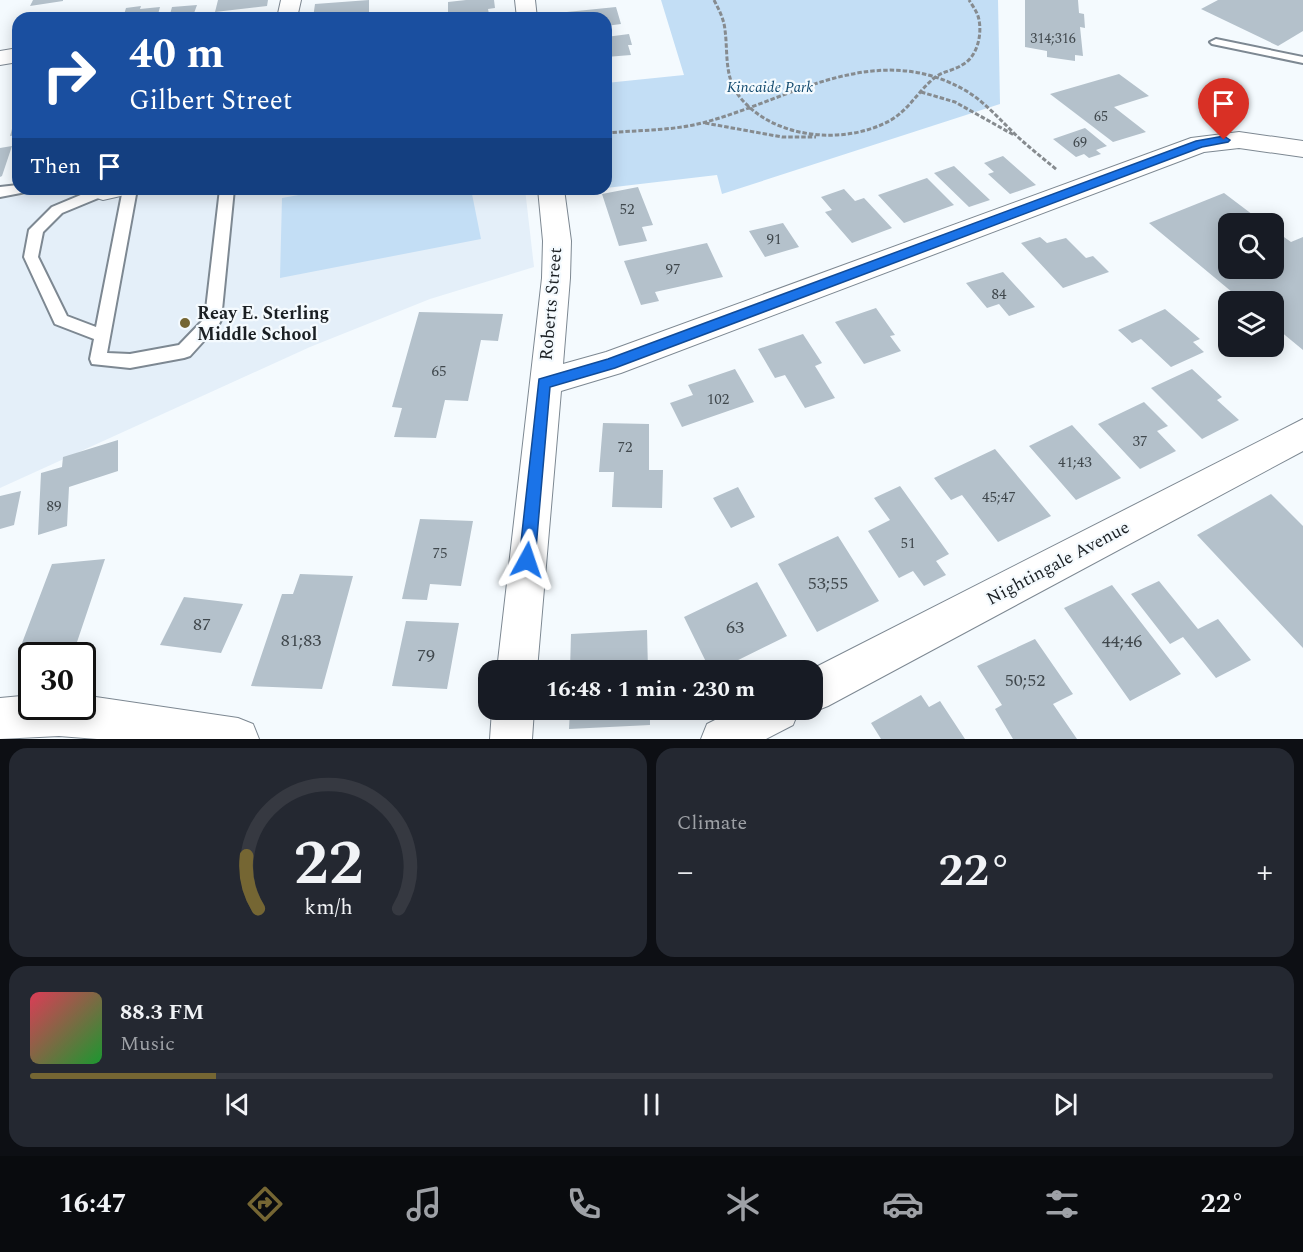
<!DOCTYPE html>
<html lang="en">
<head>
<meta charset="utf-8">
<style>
  :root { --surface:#171b24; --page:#242831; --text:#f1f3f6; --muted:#9ea1a6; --line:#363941; --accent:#756633 }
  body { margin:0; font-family:Spectral,serif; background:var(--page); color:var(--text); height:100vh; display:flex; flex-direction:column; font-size:22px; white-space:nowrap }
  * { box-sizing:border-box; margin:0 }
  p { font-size:20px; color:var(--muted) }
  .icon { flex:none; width:33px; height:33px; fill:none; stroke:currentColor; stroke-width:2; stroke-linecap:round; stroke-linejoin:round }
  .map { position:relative; height:739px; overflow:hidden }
  .side { display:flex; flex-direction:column; gap:9px; padding:9px; background:#0d0f14; flex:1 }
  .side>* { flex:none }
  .hud { position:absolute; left:12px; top:12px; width:600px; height:183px; border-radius:18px; box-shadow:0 3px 15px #0003; background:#1a4fa0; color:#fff; overflow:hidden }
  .tools { position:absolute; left:1218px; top:213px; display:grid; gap:12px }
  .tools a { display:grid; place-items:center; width:66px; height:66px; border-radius:12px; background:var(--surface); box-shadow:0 3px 15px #0003; font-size:30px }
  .speed { position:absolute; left:18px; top:642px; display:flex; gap:12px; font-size:30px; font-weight:700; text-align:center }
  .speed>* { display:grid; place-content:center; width:78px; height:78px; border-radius:50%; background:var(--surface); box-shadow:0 3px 15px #0003; line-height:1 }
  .speed .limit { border:3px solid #111; border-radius:9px; background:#fff; color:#111 }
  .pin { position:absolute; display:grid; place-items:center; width:51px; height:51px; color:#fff; margin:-62px -26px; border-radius:50% 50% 50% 0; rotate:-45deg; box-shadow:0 0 6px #0007 }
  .pin .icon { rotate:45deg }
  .me { position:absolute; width:66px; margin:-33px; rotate:5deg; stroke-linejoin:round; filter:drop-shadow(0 0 4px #0008) }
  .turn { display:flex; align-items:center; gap:21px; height:126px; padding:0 18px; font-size:27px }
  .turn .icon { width:78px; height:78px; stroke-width:2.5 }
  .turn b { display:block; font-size:42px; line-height:51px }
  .then { display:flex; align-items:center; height:57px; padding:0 18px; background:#0003; gap:12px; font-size:22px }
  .big { font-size:45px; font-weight:700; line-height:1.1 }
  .side .card { flex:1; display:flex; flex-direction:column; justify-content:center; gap:9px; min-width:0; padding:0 21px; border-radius:18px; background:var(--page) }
  .side .dial { align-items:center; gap:0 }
  .dial svg { height:156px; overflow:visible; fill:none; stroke:var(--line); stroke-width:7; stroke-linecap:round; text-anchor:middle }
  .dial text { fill:var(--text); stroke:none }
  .song { display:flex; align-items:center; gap:18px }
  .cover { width:72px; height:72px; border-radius:9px; background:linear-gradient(135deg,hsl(350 70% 55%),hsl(130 70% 35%)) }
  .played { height:6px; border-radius:3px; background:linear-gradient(90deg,var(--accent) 15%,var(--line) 15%) }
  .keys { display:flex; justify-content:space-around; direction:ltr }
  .heat { display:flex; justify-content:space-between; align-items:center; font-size:33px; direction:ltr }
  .side .tiles { flex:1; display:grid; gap:9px; grid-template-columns:1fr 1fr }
  .card:last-child { grid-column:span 2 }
  .trip { position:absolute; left:478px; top:660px; width:345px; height:60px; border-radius:18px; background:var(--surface); box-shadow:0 3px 15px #0003; font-weight:700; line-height:60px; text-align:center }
  .dock { display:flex; height:96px; justify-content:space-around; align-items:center; background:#090b0e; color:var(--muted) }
  .dock .icon { width:42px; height:42px }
  .dock .active { color:var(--accent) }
  .dock b { font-size:27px; color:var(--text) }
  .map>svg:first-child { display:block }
  .built { fill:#e4eff9 }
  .green { fill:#c3def5 }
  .building { fill:#b4c1cb }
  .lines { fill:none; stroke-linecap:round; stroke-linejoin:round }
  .lane-casing { stroke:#7d8892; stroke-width:4 }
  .street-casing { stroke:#7d8892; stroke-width:2 }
  .path { stroke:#868b8f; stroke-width:3; stroke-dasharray:4.5 2; stroke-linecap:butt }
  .lane { fill:#fff; fill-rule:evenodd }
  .street { fill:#fff; fill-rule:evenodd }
  .route { fill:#1a73e8; stroke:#114b97; stroke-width:1.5 }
  .poi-dot { fill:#756633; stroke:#f4fafe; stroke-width:2 }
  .labels { text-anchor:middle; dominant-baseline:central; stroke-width:4.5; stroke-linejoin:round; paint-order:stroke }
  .far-number-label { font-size:14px; fill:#40484d }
  .far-park-label { font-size:15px; font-style:italic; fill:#11496e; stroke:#f4fafe }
  .number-label { font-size:15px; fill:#40484d }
  .street-label { font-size:18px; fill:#1a1f23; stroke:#f4fafe }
  .poi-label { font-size:18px; font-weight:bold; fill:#1a1f23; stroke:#f4fafe; text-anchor:start }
  .near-number-label { font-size:18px; fill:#40484d }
</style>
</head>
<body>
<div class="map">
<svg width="1303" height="739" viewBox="0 0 1303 739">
  <rect width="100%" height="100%" fill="#f4fafe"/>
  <path class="built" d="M61,189H525L534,267L430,299L310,347L0,488V199Z"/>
  <path class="green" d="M661,0H998L1000,104L722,194L717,175L606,188V83L684,75Z
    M332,189H471L481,239L280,278L282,198Z"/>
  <path class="building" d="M33,0H63V1L30,6Z
    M218,0H268L267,6L215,12Z
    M369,0V16L313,18L315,4Z
    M466,0H494L495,8L488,9L489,14L448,18V2Z
    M1025,0H1078L1079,13L1084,14L1085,28L1080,27L1083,56L1075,55V61L1047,57V51L1025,47Z
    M1218,0H1303V31L1278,46L1201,9Z
    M197,5L193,16L169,18L172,7Z
    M141,6L140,9L160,7L157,18H123L126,8Z
    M616,7L621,24L606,26V18H558L557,13Z
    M629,34L632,45H628L631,55L606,57V37Z
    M1119,74L1149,96L1114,107L1146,132L1113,142L1050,94Z
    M18,121V135L10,136L14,122Z
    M1085,128L1107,146L1096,150L1101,154L1089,158L1084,154L1076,157L1053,139Z
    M12,146L2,176L0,177V148Z
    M1003,156L1036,185L1010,194L988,174L994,172L984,163Z
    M954,166L990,200L969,207L934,173Z
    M927,178L954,205L904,223L878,195Z
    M638,187L653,225L642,227L647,241L619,246L602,194Z
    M844,189L855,201L864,198L892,228L852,243L825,212L832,210L821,197Z
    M1224,193L1265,224H1228V268H1274V230L1291,242L1303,237V350L1274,326V302H1244L1149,223Z
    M783,223L799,247L765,257L749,231Z
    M1040,237L1047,243L1066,238L1086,258L1093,256L1109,272L1063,288L1021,243Z
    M707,243L723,277L655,292L659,301L641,305L624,261Z
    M1003,272L1035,307L1009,316L999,304L987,308L966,283Z
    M876,308L895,335L890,336L901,351L864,364L835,322Z
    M1165,309L1200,339L1193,342L1204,352L1171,367L1141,339L1132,343L1118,330Z
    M419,312L503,314L498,341L481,340L468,401L445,400L436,438L394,437L402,408L392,407Z
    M803,334L822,363L815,366L835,398L805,408L785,375L775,378L758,349Z
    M735,369L754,402L682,427L670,403L693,395L688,385Z
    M1192,369L1222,397L1217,400L1239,420L1202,439L1151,388Z
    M1144,402L1168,426L1157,431L1176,451L1140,469L1098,424Z
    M603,423L649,424V470H663L662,508L612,507L614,472H599Z
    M1072,425L1121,478L1076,500L1029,446Z
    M118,440V471L69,487L67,526L38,535L41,473L62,467L63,457Z
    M995,449L1051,516L998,542L962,495L951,500L934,478Z
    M900,486L949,554L936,561L946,575L924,586L913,571L899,578L868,531L890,520L874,498Z
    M738,487L755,517L731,528L713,498Z
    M21,491L14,525L0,529V496Z
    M1271,494L1303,526V648L1197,535Z
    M420,519L473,521L461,586L430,584L427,600L402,599Z
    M838,536L879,601L817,632L778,564Z
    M105,559L76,645L19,651L52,564Z
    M300,574L353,576L322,689L251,686L282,594H293Z
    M1159,581L1198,629L1218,619L1251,660L1216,678L1183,637L1170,644L1131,594Z
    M757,582L787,636L718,670H710L684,617Z
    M1112,585L1181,674L1130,701L1064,608Z
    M184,597L243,604L221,653L160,645Z
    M406,621L459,623L447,689L392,686Z
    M647,630L648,670H570L571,634Z
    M1035,639L1073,694L1053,704L1077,739H1013L995,709L1002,705L977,666Z
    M921,695L929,707L940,701L965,739H881L871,723Z
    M570,710H650V725L569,729Z"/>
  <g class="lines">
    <defs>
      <path id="lane" d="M1216,39L1303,57V63L1212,44L1210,42Z
        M18,185V189H28L26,192L0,197V187Z
        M95,189H109L110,191L108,194L62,213L43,232L38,257L67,316L96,327L123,189H137L107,353L130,354L179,345L205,318L220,189H234L221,320L219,324L190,356L184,358L130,368L92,364L90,359L94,339L55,324L24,257L29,230L52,207Z"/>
      <path id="street" d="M281,0H301L297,18H277Z
        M515,0H535L537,18H517Z
        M18,48V62L0,65V51Z
        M1239,132L1303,141V157L1239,148L1204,152L621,373L561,391L537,670H497L542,278L543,241L538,189H564L571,241L570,278L563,364L606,352L1191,138Z
        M90,189H129L125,195L103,200L94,197Z
        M1303,419V451L828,706L813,712L808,710H813V670H810Z
        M32,695V706H82V696H89L238,718L253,724L259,739H97L59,736L0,739V698Z
        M492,710H534L532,739H490Z
        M735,710H799L793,725L766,739H701L707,724Z"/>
    </defs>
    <use href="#lane" class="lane-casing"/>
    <use href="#street" class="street-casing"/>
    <path class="path" d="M714,0C719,10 724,19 725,30C728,52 724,77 739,96C772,139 845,146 891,120C909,109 918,92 933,79C942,71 953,71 962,65C978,57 983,32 978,16C976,10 972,5 969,0
      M921,92L955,102L1014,135
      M705,123L782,137H816
      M606,133C639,130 673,131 706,122C793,98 878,38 968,92C987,104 1002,122 1019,138C1031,149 1044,159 1057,170"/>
    <use href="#lane" class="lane"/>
    <use href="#street" class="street"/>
  </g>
  <path class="route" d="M1224,136L1230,140L1228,142L1202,147L615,368L550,387L535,560L533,566L527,568L522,566L519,560L539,379L608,359L1196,141Z"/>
  <circle class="poi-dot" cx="185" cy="323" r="6"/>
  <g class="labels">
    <g class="far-number-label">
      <text x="1053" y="38">314;316</text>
      <text x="1101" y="116">65</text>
      <text x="1080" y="142">69</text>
    </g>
    <g class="far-park-label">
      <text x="770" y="87">Kincaide Park</text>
    </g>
    <g class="number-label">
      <text x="627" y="209">52</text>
      <text x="774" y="239">91</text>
      <text x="673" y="269">97</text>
      <text x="999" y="294">84</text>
      <text x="439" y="371">65</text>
      <text x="718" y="399">102</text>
      <text x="1140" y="441">37</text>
      <text x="625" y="447">72</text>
      <text x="1075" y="462">41;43</text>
      <text x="999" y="497">45;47</text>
      <text x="54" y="506">89</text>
      <text x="908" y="543">51</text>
      <text x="440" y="553">75</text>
    </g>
    <g class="street-label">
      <text transform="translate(551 304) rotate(-85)">Roberts Street</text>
      <text transform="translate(1058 563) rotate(-28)">Nightingale Avenue</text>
    </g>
    <g class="poi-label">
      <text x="197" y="313">Reay E. Sterling<tspan x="197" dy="21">Middle School</tspan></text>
    </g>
    <g class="near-number-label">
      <text x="828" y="583">53;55</text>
      <text x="202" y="624">87</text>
      <text x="735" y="627">63</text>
      <text x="301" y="640">81;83</text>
      <text x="1122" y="641">44;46</text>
      <text x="426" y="655">79</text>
      <text x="1025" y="680">50;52</text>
    </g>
  </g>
</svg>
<div class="tools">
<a><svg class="icon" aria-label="search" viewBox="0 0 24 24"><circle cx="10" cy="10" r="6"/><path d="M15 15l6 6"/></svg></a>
<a><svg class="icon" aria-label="layers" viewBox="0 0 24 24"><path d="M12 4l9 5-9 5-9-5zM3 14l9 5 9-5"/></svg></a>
</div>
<div class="speed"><div class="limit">30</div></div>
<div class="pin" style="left:1224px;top:140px;background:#d93025"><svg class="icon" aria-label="arrive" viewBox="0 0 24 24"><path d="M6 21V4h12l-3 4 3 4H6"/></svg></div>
<svg class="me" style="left:527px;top:560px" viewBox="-20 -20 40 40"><path d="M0-17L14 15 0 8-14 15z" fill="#1a73e8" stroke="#fff" stroke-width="4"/></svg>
<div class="trip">16:48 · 1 min · 230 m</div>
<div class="hud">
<div class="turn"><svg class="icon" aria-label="right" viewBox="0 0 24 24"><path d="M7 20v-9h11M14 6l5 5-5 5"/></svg><div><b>40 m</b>Gilbert Street</div></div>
<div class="then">Then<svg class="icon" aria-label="arrive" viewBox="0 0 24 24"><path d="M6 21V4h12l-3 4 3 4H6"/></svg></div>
</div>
</div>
<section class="side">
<div class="tiles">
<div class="card dial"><svg viewBox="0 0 100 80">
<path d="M14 69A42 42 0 1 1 86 69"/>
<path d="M14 69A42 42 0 0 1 8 42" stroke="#756633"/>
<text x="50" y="56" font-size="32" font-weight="700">22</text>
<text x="50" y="72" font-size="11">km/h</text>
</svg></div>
<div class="card"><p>Climate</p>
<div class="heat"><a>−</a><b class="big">22°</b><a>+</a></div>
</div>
<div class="card">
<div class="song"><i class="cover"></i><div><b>88.3 FM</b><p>Music</p></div></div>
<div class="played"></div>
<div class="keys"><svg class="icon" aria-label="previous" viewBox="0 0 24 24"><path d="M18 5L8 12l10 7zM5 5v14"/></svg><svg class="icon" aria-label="pause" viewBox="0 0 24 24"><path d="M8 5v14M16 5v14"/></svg><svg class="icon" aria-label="next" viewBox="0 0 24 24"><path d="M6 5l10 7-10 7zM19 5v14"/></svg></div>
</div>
</div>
</section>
<nav class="dock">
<b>16:47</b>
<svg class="icon active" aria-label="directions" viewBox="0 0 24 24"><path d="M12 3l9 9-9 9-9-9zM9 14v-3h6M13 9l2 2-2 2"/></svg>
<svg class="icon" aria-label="music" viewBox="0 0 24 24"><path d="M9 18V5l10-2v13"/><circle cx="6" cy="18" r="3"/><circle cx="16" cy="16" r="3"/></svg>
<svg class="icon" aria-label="phone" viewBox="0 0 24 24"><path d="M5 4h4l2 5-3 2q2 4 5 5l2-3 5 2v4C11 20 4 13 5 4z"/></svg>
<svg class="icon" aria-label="climate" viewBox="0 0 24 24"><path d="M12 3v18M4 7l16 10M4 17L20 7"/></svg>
<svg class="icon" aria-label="car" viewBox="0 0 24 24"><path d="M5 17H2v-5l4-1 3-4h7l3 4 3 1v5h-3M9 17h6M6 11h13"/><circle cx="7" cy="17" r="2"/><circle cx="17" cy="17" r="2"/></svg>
<svg class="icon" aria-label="filters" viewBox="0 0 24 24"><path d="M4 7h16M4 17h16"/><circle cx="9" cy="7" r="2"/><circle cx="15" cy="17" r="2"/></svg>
<b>22°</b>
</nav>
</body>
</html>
